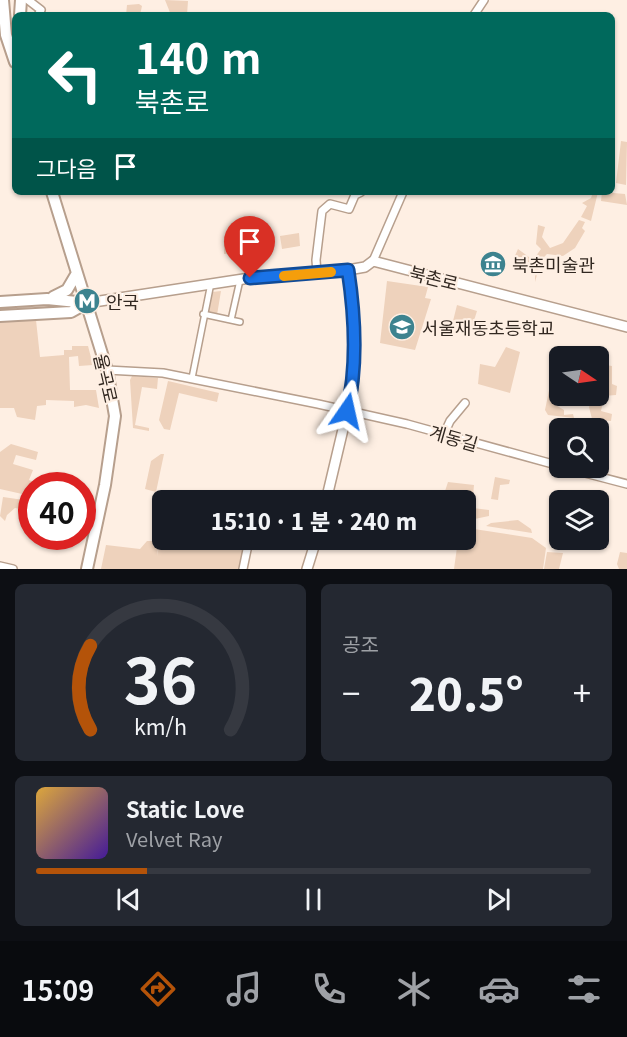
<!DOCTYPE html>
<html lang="ko">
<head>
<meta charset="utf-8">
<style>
  :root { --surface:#171b24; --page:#242831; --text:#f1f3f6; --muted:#9ea1a6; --line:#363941; --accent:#b45309 }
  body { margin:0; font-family:Georgia,"Noto Sans KR",serif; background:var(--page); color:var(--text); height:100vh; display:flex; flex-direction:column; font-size:22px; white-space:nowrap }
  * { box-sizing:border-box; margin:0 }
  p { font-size:20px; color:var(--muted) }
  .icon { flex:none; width:33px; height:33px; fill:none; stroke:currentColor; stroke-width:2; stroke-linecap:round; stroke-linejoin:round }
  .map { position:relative; height:569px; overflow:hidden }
  .details { display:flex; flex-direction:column; gap:15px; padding:15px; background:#0d0f14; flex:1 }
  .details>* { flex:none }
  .banner { position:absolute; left:12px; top:12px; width:603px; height:183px; border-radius:9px; box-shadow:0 2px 4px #0004; background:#00695c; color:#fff; overflow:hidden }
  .needle { width:39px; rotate:103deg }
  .controls { position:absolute; left:549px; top:346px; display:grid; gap:12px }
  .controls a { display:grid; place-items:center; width:60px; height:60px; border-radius:9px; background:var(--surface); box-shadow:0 2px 4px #0004; font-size:30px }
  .speed { position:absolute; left:18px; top:472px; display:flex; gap:12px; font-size:30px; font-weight:700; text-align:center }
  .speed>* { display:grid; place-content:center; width:78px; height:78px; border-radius:50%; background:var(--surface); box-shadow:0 2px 4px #0004; line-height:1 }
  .speed .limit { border:9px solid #d22; background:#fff; color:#111 }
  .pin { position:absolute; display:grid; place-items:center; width:51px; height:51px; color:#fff; margin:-62px -26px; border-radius:50% 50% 50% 0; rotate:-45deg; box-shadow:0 0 6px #0007 }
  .pin .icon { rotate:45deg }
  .me { position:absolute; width:66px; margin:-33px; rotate:11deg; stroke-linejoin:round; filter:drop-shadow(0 0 4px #0008) }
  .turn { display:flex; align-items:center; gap:21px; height:126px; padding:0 24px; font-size:27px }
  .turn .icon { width:78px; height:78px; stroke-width:2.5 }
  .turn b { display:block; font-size:42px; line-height:51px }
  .then { display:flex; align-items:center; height:57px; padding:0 24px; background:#0003; gap:12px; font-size:22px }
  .big { font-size:45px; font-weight:800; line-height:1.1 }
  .details .widget { flex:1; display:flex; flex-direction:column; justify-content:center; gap:9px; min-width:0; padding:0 21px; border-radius:9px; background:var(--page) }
  .details .dial { align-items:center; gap:0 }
  .dial svg { height:156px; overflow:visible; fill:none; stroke:var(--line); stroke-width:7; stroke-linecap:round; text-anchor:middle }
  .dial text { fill:var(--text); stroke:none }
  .song { display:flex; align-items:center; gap:18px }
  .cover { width:72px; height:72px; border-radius:9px; background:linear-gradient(135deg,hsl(40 70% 55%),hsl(260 70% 35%)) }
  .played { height:6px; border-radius:3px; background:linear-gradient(90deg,var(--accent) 20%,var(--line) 20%) }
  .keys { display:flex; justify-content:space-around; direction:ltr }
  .heat { display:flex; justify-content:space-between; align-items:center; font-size:33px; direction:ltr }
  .details .tiles { flex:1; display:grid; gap:15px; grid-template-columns:1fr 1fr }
  .widget:last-child { grid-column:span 2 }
  .trip { position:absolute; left:152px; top:490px; width:324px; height:60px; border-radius:9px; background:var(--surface); box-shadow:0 2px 4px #0004; font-weight:800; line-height:60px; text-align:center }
  .tabs { display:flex; height:96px; justify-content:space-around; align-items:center; background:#090b0e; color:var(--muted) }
  .tabs .icon { width:42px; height:42px }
  .tabs .on { color:var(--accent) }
  .tabs b { font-size:27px; color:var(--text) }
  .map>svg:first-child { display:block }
  .green { fill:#eed2bc }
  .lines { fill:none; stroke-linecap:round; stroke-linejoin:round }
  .pedestrian-casing { stroke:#b79f8d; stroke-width:8 }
  .minor-casing { stroke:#b79f8d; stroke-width:10 }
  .tertiary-casing { stroke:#b79f8d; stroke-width:12 }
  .primary-casing { stroke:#b79f8d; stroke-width:14 }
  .pedestrian { stroke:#fff; stroke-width:5 }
  .minor { stroke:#fff; stroke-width:7 }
  .tertiary { stroke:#fff; stroke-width:9 }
  .primary { stroke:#fff; stroke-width:10 }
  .route-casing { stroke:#114b97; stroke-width:15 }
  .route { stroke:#1a73e8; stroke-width:10 }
  .slow { stroke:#f59e0b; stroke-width:10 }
  .labels { text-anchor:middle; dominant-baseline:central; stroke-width:4.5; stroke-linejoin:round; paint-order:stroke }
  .poi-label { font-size:18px; fill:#322821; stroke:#feefe3; text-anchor:start }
  .street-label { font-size:18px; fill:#322821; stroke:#feefe3 }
</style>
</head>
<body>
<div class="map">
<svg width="627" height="569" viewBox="0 0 627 569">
  <rect width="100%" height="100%" fill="#feefe3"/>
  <path class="green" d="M165,0L188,1L187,15H171Z
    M139,4L142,6L140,15H126L127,5Z
    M224,12L319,13L225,15Z
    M621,141L627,142L626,185L616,183Z
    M593,192H598L591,221L581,217L587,206L582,203L591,198Z
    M602,192L625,194L627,205L601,201Z
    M579,220L585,222L582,228L585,231L575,248L563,256L547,254L541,260L535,282V264L514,258L518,249L533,260L541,249L536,244L538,225L545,227L542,237L550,248L563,243Z
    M299,233L300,246L282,249L280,236Z
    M270,236L274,238V250L224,254V241Z
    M387,281L428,287L425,298L431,299L415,350L380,343Z
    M221,291L217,315L208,313L212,292Z
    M457,305L477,311L472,327L453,321Z
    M36,320L40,357L64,355V350H72V346H88L93,365L79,366L78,356L69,357L70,390H96L99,408L86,405L74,407V401L46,400V405L37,406L35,420L17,417L14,408H0V321Z
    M506,347L520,352L510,393L478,384L480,364L495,367Z
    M599,364L612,366V384L617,386L616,395L604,396L601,411L612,414L611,421L592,419L589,407L592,396H598Z
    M132,376L158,378L157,389L142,387L135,425L149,428V431L133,428L130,380Z
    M552,376H559V390L556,393L554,404L564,410V415L573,414L574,418L548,415L545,410Z
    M168,381L219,393L217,402L179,393L170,430L164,429L159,420Z
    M11,444L38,452L36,460L16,455L13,464L33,470L29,480L37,483L36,486H32L31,496L0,489V452Z
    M161,454H164L156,492L145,489L151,461Z
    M495,477L510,480L509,484L500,485L498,500L491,499Z
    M448,482L474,485L473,496L465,497L463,501H450L451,495L444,494Z
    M3,497L31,501V511L15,508L7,515L5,521L0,516Z
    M465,507L489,510V516L465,521Z
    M518,520L531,529L532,533L486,526L491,523Z
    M474,529L532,538L546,548L543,569H454L458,540H465V532Z
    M162,533V540H247L241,569H101L106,545L140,549L147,541H159L157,556Z
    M547,552L563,553L559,569H544Z
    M620,552L627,553V569H619L617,564Z"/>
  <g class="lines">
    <defs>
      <path id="pedestrian" d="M203,314L240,322
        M231,320L240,280
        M192,378L211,283"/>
      <path id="minor" d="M28,0L41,10L38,15
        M474,15L484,0
        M373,261L403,192
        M317,273L316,260L322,211L330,204L349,209L355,195L361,192
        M107,370L163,373L318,404L407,424L560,466
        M444,434L450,421L465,403
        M566,468L627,484
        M0,566L13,569
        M243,569L249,540"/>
      <path id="tertiary" d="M87,303L250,278L348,270L365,267L373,261L627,327
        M326,501L353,387L354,324L348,270
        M307,569L316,540"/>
      <path id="primary" d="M3,0L6,35L15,62
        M20,15L21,0
        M52,192L107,370L115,416L105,485L87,569
        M53,297L67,290L77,273
        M0,302L47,299L87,303
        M0,316L71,312L87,303"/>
    </defs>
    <use href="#pedestrian" class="pedestrian-casing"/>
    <use href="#minor" class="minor-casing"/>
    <use href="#tertiary" class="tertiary-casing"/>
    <use href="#primary" class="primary-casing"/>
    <use href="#pedestrian" class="pedestrian"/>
    <use href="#minor" class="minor"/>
    <use href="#tertiary" class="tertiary"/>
    <use href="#primary" class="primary"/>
  </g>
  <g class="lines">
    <defs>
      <path id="route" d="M250,278L348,270C355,316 358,366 347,411"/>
    </defs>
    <use href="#route" class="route-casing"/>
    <use href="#route" class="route"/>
    <path class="slow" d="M284,276L331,272"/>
  </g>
  <defs>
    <symbol id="museum-disc" viewBox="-11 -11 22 22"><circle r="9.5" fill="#3d838f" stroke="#feefe3"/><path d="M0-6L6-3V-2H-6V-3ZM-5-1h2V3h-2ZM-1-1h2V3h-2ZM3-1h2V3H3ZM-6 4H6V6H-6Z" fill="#fff"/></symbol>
    <symbol id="metro-disc" viewBox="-11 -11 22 22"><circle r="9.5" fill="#3d838f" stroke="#feefe3"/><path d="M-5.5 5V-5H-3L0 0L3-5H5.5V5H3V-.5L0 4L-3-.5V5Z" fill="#fff"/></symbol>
    <symbol id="school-disc" viewBox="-11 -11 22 22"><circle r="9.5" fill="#3d838f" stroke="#feefe3"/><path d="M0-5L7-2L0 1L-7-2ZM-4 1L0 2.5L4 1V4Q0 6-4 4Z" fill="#fff"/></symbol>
  </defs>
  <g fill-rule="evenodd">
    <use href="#museum-disc" x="478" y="249" width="30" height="30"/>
    <use href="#metro-disc" x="72" y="286" width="30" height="30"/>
    <use href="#school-disc" x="387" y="312" width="30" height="30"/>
  </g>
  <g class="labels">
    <g class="poi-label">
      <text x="512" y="264">북촌미술관</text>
      <text x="106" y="301">안국</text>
      <text x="422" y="327">서울재동초등학교</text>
    </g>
    <g class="street-label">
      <text transform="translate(434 277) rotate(14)">북촌로</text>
      <text transform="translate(107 378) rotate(77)">율곡로</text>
      <text transform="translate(454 437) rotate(16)">계동길</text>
    </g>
  </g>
</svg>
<div class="controls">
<a><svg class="needle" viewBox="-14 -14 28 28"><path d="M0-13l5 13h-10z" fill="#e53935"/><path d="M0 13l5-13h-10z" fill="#9ea1a6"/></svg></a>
<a><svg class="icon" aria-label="search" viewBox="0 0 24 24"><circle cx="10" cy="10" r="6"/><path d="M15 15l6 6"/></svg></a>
<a><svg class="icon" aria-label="layers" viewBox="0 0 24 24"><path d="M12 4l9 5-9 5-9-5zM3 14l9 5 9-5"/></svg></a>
</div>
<div class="speed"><div class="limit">40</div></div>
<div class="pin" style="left:250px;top:278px;background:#d93025"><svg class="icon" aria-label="arrive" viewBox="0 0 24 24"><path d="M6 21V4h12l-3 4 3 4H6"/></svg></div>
<svg class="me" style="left:347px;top:411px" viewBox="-20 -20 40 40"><path d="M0-17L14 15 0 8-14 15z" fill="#1a73e8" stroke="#fff" stroke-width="4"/></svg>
<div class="trip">15:10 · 1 분 · 240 m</div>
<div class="banner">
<div class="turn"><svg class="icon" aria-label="left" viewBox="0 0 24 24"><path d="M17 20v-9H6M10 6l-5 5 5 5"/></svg><div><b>140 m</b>북촌로</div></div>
<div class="then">그다음<svg class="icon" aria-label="arrive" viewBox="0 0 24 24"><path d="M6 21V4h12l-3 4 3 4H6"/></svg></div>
</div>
</div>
<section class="details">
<div class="tiles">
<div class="widget dial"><svg viewBox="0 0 100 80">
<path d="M14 69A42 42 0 1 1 86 69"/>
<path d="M14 69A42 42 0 0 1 14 26" stroke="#b45309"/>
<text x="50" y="56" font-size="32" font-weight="700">36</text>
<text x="50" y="72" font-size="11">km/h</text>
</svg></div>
<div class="widget"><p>공조</p>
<div class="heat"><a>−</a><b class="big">20.5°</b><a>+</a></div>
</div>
<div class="widget">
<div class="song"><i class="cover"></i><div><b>Static Love</b><p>Velvet Ray</p></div></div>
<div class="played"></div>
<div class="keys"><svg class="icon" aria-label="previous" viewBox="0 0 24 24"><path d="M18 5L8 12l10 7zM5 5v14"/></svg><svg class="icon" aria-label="pause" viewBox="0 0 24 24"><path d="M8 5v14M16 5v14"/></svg><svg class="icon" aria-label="next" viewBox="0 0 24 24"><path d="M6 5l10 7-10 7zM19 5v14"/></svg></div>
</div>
</div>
</section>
<nav class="tabs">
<b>15:09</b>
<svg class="icon on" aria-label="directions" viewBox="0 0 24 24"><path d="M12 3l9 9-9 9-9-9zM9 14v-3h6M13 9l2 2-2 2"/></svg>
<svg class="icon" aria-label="music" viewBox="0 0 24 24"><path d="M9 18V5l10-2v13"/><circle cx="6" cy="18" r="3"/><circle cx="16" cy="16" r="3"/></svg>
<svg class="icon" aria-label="phone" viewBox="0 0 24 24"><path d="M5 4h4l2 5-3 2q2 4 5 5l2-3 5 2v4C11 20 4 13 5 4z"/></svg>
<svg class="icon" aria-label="climate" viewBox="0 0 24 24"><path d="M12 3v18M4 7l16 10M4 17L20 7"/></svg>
<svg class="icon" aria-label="car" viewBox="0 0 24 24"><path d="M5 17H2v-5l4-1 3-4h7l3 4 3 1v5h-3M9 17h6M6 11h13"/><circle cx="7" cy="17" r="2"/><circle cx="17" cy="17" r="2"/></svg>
<svg class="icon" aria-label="filters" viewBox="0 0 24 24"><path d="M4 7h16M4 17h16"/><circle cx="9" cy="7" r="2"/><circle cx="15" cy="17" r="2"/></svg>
</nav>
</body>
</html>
